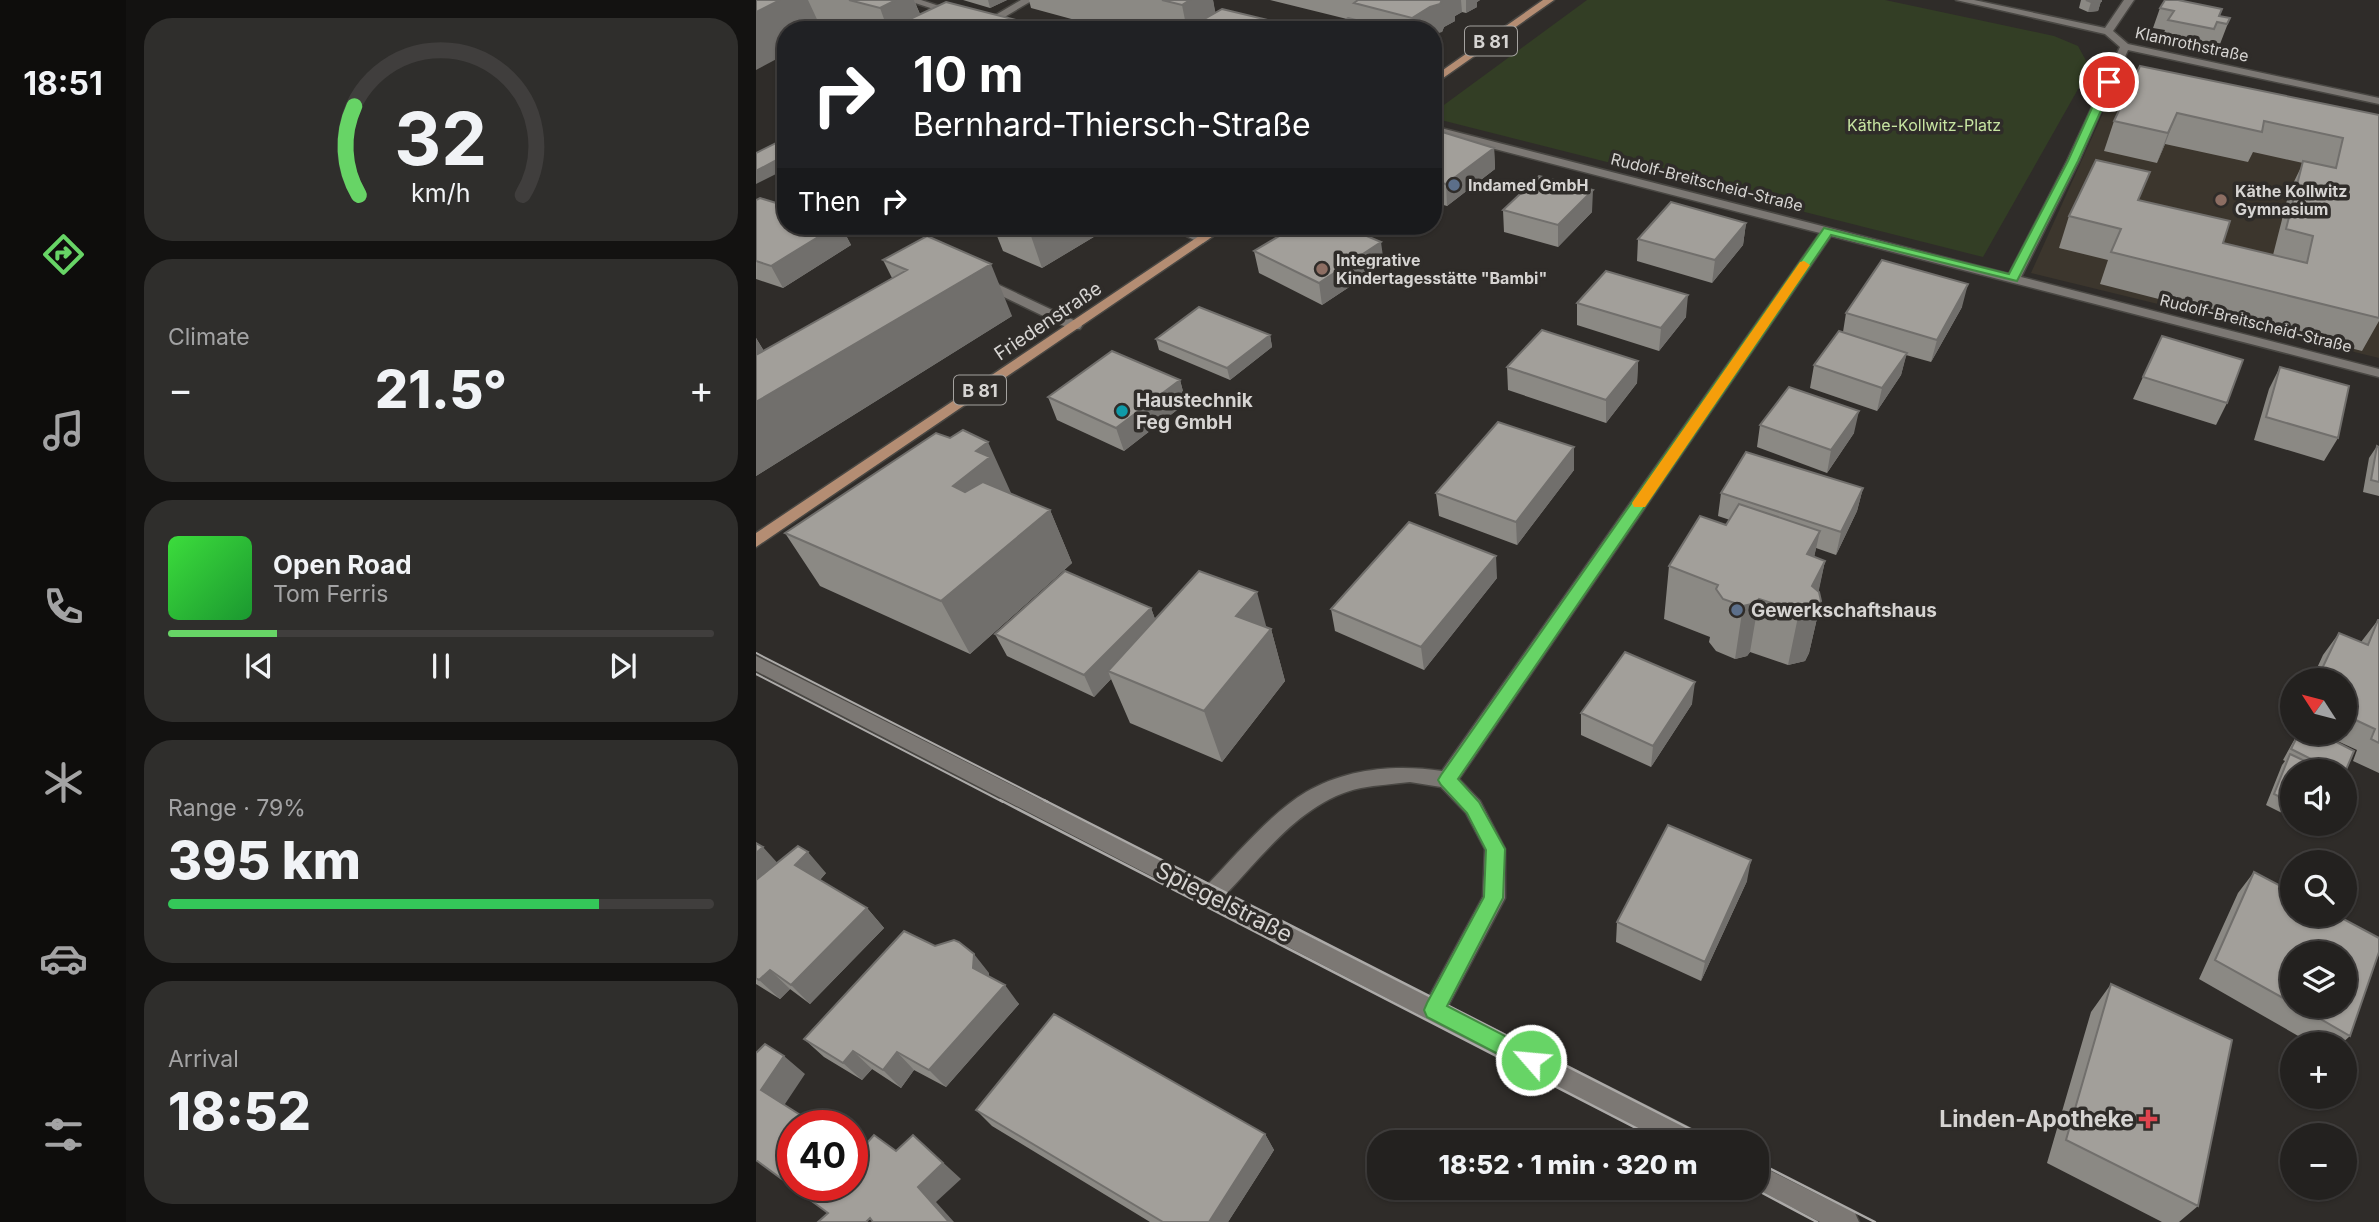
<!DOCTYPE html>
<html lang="en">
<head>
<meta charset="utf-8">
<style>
  :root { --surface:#23211f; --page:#2f2e2c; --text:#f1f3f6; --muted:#a3a3a4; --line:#403e3d; --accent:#67d466 }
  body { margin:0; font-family:Inter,sans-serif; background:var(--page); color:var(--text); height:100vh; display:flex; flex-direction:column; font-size:26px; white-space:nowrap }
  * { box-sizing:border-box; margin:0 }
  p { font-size:23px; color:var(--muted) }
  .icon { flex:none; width:38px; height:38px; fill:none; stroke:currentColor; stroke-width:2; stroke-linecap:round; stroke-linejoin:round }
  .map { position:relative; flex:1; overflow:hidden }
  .sheet { display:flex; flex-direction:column; gap:18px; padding:18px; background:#131211; width:630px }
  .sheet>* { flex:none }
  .hud { position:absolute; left:21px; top:21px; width:665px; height:214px; border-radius:28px; box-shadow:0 2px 5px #0004,0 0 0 2px var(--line); background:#202124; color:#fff; overflow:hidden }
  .needle { width:46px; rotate:306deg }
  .controls { position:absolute; left:1524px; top:668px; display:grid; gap:14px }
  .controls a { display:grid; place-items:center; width:77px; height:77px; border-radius:50%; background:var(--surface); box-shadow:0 2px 5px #0004,0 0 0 2px var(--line); font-size:35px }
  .speed { position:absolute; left:21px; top:1110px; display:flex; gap:14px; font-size:35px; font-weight:700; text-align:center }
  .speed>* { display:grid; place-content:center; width:91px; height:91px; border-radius:50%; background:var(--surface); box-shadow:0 2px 5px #0004,0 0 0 2px var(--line); line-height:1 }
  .speed .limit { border:10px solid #d22; background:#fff; color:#111 }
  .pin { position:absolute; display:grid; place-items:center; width:60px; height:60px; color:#fff; margin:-30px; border:4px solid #fff; border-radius:50%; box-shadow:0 2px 7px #0007 }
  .me { position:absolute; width:77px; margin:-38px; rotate:297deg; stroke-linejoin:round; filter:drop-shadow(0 0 5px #0008) }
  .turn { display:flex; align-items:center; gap:24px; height:147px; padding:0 21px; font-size:32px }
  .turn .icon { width:91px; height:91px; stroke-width:2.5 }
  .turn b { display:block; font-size:49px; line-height:60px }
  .then { display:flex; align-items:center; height:66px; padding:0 21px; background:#0003; gap:14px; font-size:26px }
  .big { font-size:52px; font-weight:800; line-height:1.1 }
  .sheet .widget { flex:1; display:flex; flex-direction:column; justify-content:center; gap:10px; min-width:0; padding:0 24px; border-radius:28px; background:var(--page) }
  .sheet .dial { align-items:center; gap:0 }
  .dial svg { height:182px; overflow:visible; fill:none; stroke:var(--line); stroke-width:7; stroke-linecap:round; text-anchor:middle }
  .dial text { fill:var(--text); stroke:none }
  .song { display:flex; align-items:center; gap:21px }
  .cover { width:84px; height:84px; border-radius:10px; background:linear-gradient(135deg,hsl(120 70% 55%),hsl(130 70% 35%)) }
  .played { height:7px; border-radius:4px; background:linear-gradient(90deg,var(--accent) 20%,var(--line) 20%) }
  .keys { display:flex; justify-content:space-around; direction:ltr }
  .heat { display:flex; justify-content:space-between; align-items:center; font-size:38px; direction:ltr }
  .charge { height:10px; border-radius:5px; background:linear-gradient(90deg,#34c759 79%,var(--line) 0) }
  .trip { position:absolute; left:611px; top:1130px; width:402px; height:70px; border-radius:28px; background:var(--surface); box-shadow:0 2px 5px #0004,0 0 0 2px var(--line); font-weight:800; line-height:70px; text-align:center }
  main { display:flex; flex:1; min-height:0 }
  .menu { display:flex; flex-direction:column; width:126px; justify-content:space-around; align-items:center; background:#0e0d0c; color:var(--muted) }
  .menu .icon { width:49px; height:49px }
  .menu .on { color:var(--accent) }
  .menu b { font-size:32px; color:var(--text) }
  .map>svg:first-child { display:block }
  .built { fill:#3c362d }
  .green { fill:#333e25 }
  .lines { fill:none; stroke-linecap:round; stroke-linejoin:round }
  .minor-casing { stroke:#494743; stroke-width:3 }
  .major-casing { stroke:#494743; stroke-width:3 }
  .minor { fill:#7c7874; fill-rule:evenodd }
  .major { fill:#b48d73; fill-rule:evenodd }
  .tram-far1 { stroke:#acaaa8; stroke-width:2 }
  .tram { stroke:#acaaa8; stroke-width:2.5 }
  .wall { fill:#8b8984; fill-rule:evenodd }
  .shaded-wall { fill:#716f6c }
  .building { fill:#a29f9a; stroke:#716f6c; stroke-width:2 }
  .route { fill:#67d466; stroke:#438a42; stroke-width:2 }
  .slow { fill:#f59e0b }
  .service-dot { fill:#5c6f8a; stroke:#2f2c29; stroke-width:2.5 }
  .education-dot { fill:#8d6e63; stroke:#2f2c29; stroke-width:2.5 }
  .culture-dot { fill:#0f9aa8; stroke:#2f2c29; stroke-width:2.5 }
  .health-dot { fill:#e0444e; stroke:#2f2c29; stroke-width:2.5 }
  .labels { text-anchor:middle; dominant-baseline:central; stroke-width:7; stroke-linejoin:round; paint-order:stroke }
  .far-street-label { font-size:16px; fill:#d6d4d2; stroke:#2f2c29 }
  .far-park-label { font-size:16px; fill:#c7e5a2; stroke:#2f2c29 }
  .far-poi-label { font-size:16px; font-weight:bold; fill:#d6d4d2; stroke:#2f2c29; text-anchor:start }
  .shield { fill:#2f2c29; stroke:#a4a29f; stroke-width:2 }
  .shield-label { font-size:18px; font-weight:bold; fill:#d6d4d2 }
  .street-label { font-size:19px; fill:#d6d4d2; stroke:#2f2c29 }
  .poi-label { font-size:19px; font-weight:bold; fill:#d6d4d2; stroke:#2f2c29; text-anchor:start }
  .near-street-label { font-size:23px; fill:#d6d4d2; stroke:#2f2c29 }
  .near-poi-label { font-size:23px; font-weight:bold; fill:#d6d4d2; stroke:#2f2c29; text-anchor:end }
</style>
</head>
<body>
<main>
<nav class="menu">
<b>18:51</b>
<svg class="icon on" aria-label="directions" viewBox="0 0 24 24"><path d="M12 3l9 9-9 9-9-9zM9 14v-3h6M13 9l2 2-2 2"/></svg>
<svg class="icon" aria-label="music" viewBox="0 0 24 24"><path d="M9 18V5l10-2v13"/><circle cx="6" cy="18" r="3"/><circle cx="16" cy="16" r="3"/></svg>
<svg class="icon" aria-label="phone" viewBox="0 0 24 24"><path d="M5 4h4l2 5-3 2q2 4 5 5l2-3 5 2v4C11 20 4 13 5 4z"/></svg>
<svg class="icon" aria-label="climate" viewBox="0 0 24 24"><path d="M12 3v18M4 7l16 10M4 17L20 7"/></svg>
<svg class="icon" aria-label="car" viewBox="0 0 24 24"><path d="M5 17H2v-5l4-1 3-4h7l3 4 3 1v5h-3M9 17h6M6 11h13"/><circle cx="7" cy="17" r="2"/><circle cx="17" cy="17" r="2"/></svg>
<svg class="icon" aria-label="filters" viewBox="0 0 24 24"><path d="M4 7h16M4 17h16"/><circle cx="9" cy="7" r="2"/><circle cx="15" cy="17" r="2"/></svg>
</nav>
<section class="sheet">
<div class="widget dial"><svg viewBox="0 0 100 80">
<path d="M14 69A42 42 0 1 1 86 69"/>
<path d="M14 69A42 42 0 0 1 12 30" stroke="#67d466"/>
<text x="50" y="56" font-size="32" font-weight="700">32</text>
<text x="50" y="72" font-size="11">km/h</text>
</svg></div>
<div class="widget"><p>Climate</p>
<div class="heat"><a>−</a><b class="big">21.5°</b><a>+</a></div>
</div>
<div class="widget">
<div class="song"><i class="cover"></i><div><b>Open Road</b><p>Tom Ferris</p></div></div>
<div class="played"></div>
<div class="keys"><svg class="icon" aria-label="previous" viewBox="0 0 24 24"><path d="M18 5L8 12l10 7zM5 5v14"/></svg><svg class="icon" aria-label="pause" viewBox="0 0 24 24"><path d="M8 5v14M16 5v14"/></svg><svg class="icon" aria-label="next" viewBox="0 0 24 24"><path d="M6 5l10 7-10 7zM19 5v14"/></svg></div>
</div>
<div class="widget"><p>Range · 79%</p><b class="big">395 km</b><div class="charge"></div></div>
<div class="widget"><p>Arrival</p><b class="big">18:52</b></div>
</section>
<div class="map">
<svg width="1623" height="1222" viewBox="0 0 1623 1222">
  <rect width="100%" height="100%" fill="#2f2c29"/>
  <path class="built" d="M1365,73L1623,126V358L1275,273Z"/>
  <path class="green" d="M831,0H1129L1298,36L1322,46L1334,68L1227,257L677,118V113Z"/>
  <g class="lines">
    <defs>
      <path id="minor" d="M150,0H165L204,13L199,16Z
        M265,0H277L235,25L226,23Z
        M1200,0H1218L1349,28L1368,0H1378L1357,31L1372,44L1623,98V104L1372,50L1323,161L1265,277L1623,369V377L1075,236L703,779L724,801L749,849V898L692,1006L945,1134L948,1143H910L0,671V656L452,884C480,855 516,812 550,792C591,768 641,764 686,771L1064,233L677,133V126L1253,274L1311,161L1364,47L1349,34ZM654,782L685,787L710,813L729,849L727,897L673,997L470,894C508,854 549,799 605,788C621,785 638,784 654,782Z
        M411,226H427L453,239L447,243L442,242Z
        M224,276L324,323L326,326L324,329H314L219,283L217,280Z
        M1001,1164L1099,1213L1103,1222H1064L999,1188Z"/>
      <path id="major" d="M787,0H798L677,85V77Z
        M458,226H472L0,547V533Z"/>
    </defs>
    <use href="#minor" class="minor-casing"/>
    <use href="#major" class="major-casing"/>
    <use href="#minor" class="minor"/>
    <use href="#major" class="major"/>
    <path class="tram-far1" d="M0,653L292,802
      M0,674L247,802"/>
    <path class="tram" d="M244,800L909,1143
      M288,800L962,1143
      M1001,1162L1119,1222
      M997,1188L1061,1222"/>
  </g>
  <path class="wall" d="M0,0H158L164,14L299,30H30Z
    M207,0H251L234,8Z
    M273,0H457L459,13L553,30H356L275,8Z
    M514,0H724L721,2V7L710,13L706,12L699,16V21L688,27L686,32L677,30H573L591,19Z
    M1325,0H1345V1L1342,11L1332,12L1323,8Z
    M1404,8L1463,16L1474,18L1464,44L1453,42L1450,49L1405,40L1409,30L1397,28Z
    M1384,66L1623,115V321L1606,351L1344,284L1352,260L1303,248L1313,216L1383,200L1467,243L1517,255L1533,192L1547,163L1497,152L1492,162L1409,144L1401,163L1348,151L1358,121Z
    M677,135L738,148L739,169L691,206L677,202Z
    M0,200L30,226H85L95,245L27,288L0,279Z
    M747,210L836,212L802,247L748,232Z
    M990,223L987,245L956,283L881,261L882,239Z
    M237,226H356L286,268L247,251Z
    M498,251L628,264L566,305L503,273Z
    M127,260L256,316L0,476V338L8,351L136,278Z
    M821,303L930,317L903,351L821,325Z
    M1206,307L1175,362L1150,355L1145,375L1121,411L1054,388L1058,365L1087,332L1090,313Z
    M514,335L516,347L474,380L403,350L400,339Z
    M882,361L881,383L850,423L752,390L751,367Z
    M1524,367L1582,438L1568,461L1498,440L1513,389Z
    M1387,377L1471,403L1460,425L1377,399Z
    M424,380L430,403L368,451L301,420L292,397Z
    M1004,425L1098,433L1071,473L1001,447Z
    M1621,446L1623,447V496L1607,492L1613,458Z
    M818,447V470L761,545L683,516L680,493Z
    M1107,488L1101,511L1080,555L1060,548L1058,557L1069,561L1062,592L1065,601L1053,653L1049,661L1032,665L994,652L991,656L979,659L960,651L953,642L954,637L908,619L913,566L970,525L974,520L962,516L965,493Z
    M255,494L294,510L316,563L214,654L64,586L29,533Z
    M741,578L668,670L579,631L575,609Z
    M395,608L399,619L510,627L515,629L529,681L466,762L374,723L355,679L338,697L251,656L239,634Z
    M1622,620H1623V773L1597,761L1601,750L1564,733H1589V681H1555L1567,655L1583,633L1605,642Z
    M936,704L895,767L825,735V713Z
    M1542,733H1563L1589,772H1536V818L1510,805L1526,765L1529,761L1527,760Z
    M1549,824H1564L1560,830Z
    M0,843L21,863L70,873L64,880L111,908L128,928L54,1004L34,989L24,999L0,984Z
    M1498,872L1536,892V915H1580L1623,938V952L1594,1036L1584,1045H1558L1443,979L1482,893ZM1536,954H1589V1006H1536Z
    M991,881L945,981L860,942L861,922Z
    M233,973V977L263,1004L190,1087L158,1070L145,1088L116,1069L106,1080L68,1057L48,1039Z
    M1355,984L1442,1206L1423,1222H1406L1291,1163L1335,1012Z
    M220,1110L509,1134L518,1150L472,1222H394L236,1126Z"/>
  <path class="shaded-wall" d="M24,0H52L66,30H30V54L0,70V12Z
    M140,0H158L167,22L154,19L158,30H132L124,8Z
    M232,0H251L234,8Z
    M434,0H457L463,30L438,25L439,30H431L426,5Z
    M686,0H705L706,12L699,16V21L688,27L686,32L677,35V30H657L656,18Z
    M710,0H724L721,2V7L710,13Z
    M1345,1L1342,11L1332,12L1335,2Z
    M1421,113L1409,144L1401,163L1412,133Z
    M738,148L739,169L691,206L690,184Z
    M30,155V169L0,184V171Z
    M837,190L836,212L802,247V225Z
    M990,223L987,245L956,283L959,260Z
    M80,226H85L95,245L27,288L15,266Z
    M293,226H356L286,268L275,236Z
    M625,242L628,264L566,305L563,283Z
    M235,264L256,316L0,476V402Z
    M1212,284L1206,307L1175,362L1181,340Z
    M932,295L930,317L903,351L905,328Z
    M514,335L516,347L474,380L471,368Z
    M0,338L10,355L0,361Z
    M1151,353L1145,375L1121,411L1126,388Z
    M882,361L881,383L850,423V400Z
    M424,380L430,403L368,451L360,428Z
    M1103,411L1098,433L1071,473L1075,450Z
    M232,442L256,495L223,539L197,486L220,451Z
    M818,447V470L761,545L760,522Z
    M1107,488L1101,511L1080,555L1085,532Z
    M294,510L316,563L214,654L185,601Z
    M1064,531L1052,584L1051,554Z
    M740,556L741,578L668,670L665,647Z
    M1069,561L1059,609L1065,601L1053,653L1049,661L1032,665L1043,612Z
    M501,592L512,633L515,629L529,681L466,762L448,711L480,616Z
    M1003,599L994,652L991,656L979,659L987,606Z
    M395,608L403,630L352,671L355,679L338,697L328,675Z
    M939,682L936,704L895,767L897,746Z
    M7,847L26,868L0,890V853Z
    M52,852L70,873L58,886L39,865Z
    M995,860L991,881L945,981L949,962Z
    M111,908L128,928L54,1004L35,985Z
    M218,954L233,973L232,987L217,968Z
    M14,970L34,989L24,999L3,980Z
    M249,985L263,1004L190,1087L173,1070Z
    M97,1051L116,1069L106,1080L87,1063Z
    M141,1052L158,1070L145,1088L127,1070Z
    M28,1056L49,1074L27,1107L5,1090Z
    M509,1134L518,1150L472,1222H453Z
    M157,1135L205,1179L180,1202L198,1222H193L162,1187Z"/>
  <path class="building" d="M0,0H24L0,12Z
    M93,0H140L124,8Z
    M406,0H434L426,5Z
    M602,0H686L684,4L674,7L656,18L598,3Z
    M1330,0H1345V1L1335,2Z
    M1409,0H1422L1466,9L1463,16L1474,18L1471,24L1461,22L1458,29L1412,20L1418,11L1404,8Z
    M190,2L299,30H194L154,19Z
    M466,9L553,30H457L438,25Z
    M592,18L627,27L623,30H573Z
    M1384,66L1623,115V318L1355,252L1365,229L1313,216L1340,160L1394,172L1382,200L1474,221L1467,243L1551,263L1557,236L1530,229L1547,161L1580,168L1587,138L1508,121L1506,132L1421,113L1412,133L1358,121Z
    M683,131L738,148L690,184L677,181V135Z
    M30,138V155L0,171V153Z
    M783,176L837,190L802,225L747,210Z
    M4,198L30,206V226H80L15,266L0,261V200Z
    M915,202L990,223L959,260L882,239Z
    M249,226H293L275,236Z
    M540,226H587L625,242L563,283L498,251Z
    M171,236L235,264L0,402V355L151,270L127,260Z
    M1126,260L1212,284L1181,340L1090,313Z
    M850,271L932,295L905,328L821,303Z
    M443,307L514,335L471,368L400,339Z
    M786,330L882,361L850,400L751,367Z
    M1083,331L1151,353L1126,388L1058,365Z
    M1406,336L1487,360L1471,403L1387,377Z
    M356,351L424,380L360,428L292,397Z
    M1524,367L1593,386L1582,438L1510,417Z
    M1033,387L1103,411L1075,450L1004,425Z
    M742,422L818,447L760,522L680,493Z
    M207,430L232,442L220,451L234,457L197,486L209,492L227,482L294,510L185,601L29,533L180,433L194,438Z
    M1621,446L1623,447V482L1615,480Z
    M990,452L1107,488L1085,532L965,493Z
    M983,504L1064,531L1051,554L1069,561L1056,586L1063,592L1065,601L1061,608L1043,612L1003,599L1000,603L987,606L967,599L960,589L962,585L913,566L944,516L970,525Z
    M653,522L740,556L665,647L575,609Z
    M309,571L395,608L328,675L239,634Z
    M443,571L501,592L480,616L515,629L448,711L352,671Z
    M1622,620H1623V743L1615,739L1619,729L1589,715V691L1590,688L1589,687V681H1575L1563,675L1583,633L1612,645Z
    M869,652L939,682L897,746L825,713Z
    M1543,733H1563L1598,751L1589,772H1581L1535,749Z
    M1534,754L1572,772H1536V803L1518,794Z
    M912,825L995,860L949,962L861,922Z
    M0,843L7,847L0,853Z
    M42,846L52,852L39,865L111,908L35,985L14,970L3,980L0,978V880Z
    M1498,872L1536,892V915H1580L1623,938V952L1594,1036L1542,1006H1589V954H1536V1003L1459,960Z
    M148,931L179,946L198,940L203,942L218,954L217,968L249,985L173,1070L141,1052L127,1070L97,1051L87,1063L48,1039Z
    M1355,984L1476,1040L1442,1206L1310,1140Z
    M298,1014L509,1134L453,1222H407L220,1110Z
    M9,1044L28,1056L5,1090L60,1125H37V1185H96V1149L102,1153L118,1135L140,1151L157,1135L187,1163L162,1187L193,1222H117L114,1218L110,1222H62L72,1213L0,1160V1053Z"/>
  <path class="route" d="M1349,79L1358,82L1322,161L1261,281L1075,235L702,779L723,802L749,849L747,898L691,1006L782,1053L785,1060L782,1067L775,1070L767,1067L671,1017L668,1010L671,1003L728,897L730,850L711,813L685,785L682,780L685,775L1068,228L1253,274L1312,161Z"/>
  <path class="slow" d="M1048,261L1054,265L889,507H878L876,503L878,500L1044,262Z"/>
  <g class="service-dot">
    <circle cx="698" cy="185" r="7"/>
    <circle cx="981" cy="610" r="7"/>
  </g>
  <g class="education-dot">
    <circle cx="1465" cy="200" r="7"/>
    <circle cx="566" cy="269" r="7"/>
  </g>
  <circle class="culture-dot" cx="366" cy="411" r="7"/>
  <path class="health-dot" d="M1388.5 1108.5h7v7h7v7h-7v7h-7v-7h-7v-7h7z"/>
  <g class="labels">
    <g class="far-street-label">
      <text transform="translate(1436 44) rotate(12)">Klamrothstraße</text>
      <text transform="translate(951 182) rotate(14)">Rudolf-Breitscheid-Straße</text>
      <text transform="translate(1500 323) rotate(14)">Rudolf-Breitscheid-Straße</text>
    </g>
    <g class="far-park-label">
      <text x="1168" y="125">Käthe-Kollwitz-Platz</text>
    </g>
    <g class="far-poi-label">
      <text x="712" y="185">Indamed GmbH</text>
      <text x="1479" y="191">Käthe Kollwitz<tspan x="1479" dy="18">Gymnasium</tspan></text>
      <text x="580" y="260">Integrative<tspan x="580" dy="18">Kindertagesstätte "Bambi"</tspan></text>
    </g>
    <g class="shield">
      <rect x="709" y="26.5" width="52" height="29" rx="5"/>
      <rect x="198" y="375.5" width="52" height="29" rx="5"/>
    </g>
    <g class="shield-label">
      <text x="735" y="41">B 81</text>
      <text x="224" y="390">B 81</text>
    </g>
    <g class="street-label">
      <text transform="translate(292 321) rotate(-34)">Friedenstraße</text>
    </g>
    <g class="poi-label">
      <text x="380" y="400">Haustechnik<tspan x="380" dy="22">Feg GmbH</tspan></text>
      <text x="995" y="610">Gewerkschaftshaus</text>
    </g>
    <g class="near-street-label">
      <text transform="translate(468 902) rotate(27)">Spiegelstraße</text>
    </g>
    <g class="near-poi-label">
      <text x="1378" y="1119">Linden-Apotheke</text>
    </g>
  </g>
</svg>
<div class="controls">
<a><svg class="needle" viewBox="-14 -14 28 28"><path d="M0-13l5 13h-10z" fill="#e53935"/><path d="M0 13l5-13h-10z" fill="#a3a3a4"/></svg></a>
<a><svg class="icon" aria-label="sound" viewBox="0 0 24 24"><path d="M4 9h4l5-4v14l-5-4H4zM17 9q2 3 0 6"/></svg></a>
<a><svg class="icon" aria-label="search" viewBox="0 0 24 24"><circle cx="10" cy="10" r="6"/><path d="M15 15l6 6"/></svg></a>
<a><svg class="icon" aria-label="layers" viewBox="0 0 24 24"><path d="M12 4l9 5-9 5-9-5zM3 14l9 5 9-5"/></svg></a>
<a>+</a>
<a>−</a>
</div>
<div class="speed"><div class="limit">40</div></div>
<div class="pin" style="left:1353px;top:82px;background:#d93025"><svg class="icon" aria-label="arrive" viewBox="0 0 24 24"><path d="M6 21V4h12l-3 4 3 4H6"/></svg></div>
<svg class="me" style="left:775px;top:1060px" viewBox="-20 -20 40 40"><circle r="17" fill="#67d466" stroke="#fff" stroke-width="3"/><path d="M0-11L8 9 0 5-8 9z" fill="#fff"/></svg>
<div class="trip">18:52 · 1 min · 320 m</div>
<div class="hud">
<div class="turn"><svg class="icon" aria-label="right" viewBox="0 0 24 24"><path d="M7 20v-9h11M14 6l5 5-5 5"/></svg><div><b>10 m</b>Bernhard-Thiersch-Straße</div></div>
<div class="then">Then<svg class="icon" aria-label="right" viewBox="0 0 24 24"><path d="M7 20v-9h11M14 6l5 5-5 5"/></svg></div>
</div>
</div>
</main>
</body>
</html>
